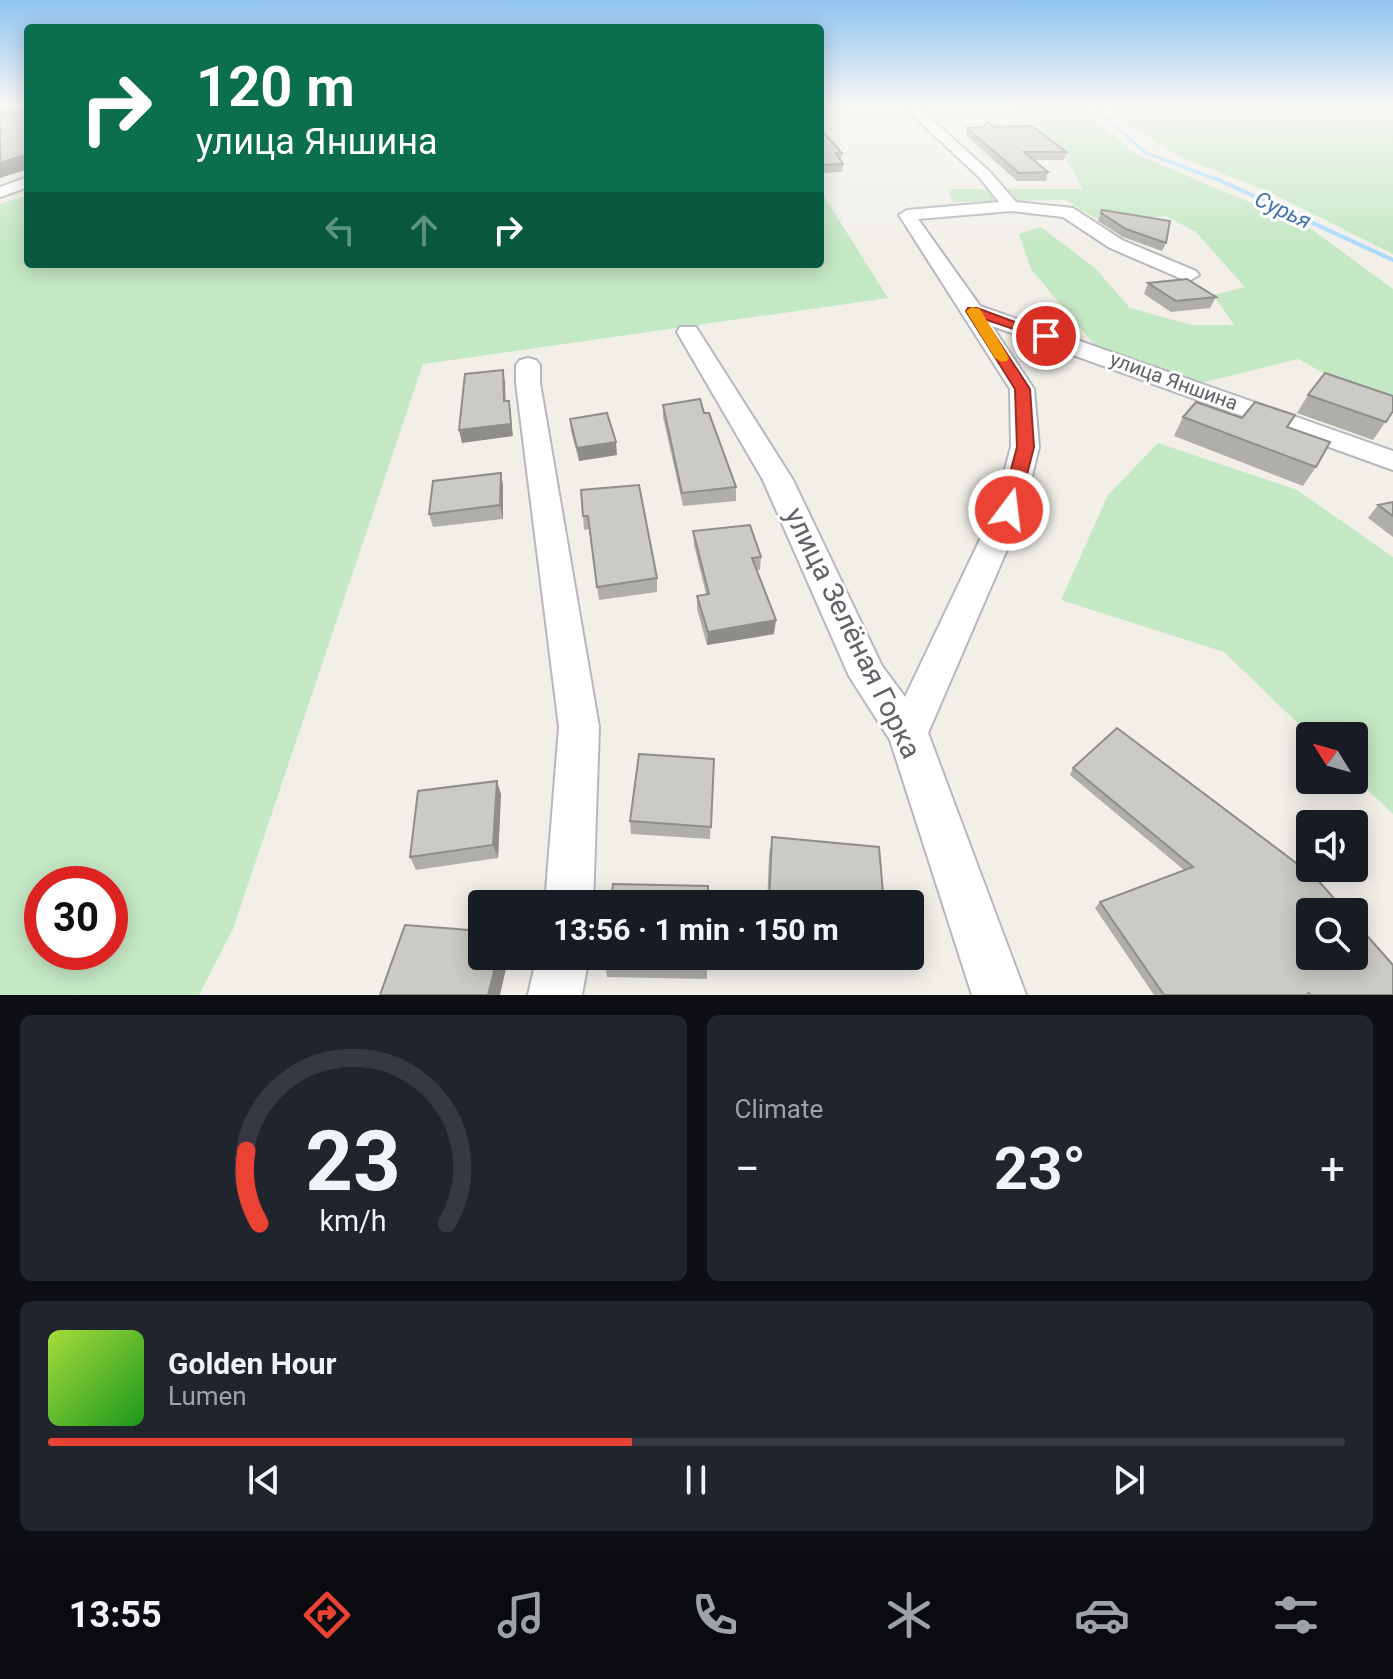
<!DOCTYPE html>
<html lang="en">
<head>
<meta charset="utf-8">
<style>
  :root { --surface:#171b24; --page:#20242c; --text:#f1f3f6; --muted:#9ea1a6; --line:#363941; --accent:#ea4335 }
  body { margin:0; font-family:Roboto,sans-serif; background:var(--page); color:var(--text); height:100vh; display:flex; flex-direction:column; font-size:30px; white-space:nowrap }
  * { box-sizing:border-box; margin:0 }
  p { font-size:26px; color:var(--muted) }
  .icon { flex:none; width:44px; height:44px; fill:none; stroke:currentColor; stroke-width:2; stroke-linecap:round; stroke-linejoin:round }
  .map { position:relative; height:995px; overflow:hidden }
  .sheet { display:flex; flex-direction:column; gap:20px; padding:20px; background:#0d0f14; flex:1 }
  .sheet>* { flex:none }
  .guide { position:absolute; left:24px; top:24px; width:800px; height:244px; border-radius:8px; box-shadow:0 4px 20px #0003; background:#0b6e4f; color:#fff; overflow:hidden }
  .needle { width:52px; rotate:307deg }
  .buttons { position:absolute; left:1296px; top:722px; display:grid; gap:16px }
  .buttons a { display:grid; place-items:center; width:72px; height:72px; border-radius:8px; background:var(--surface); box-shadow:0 4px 20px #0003; font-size:40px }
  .speed { position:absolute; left:24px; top:866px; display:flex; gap:16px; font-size:40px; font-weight:700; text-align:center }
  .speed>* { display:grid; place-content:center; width:104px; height:104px; border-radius:50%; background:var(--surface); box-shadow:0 4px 20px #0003; line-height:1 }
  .speed .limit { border:12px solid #d22; background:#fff; color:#111 }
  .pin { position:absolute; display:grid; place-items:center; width:68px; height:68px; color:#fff; margin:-34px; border:4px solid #fff; border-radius:50%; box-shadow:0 2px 8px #0007 }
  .me { position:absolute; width:88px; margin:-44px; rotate:15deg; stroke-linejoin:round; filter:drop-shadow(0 0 6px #0008) }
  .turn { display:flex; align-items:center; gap:28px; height:168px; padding:0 40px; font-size:36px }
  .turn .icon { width:104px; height:104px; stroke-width:2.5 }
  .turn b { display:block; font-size:56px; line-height:68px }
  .lanes { display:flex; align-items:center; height:76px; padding:0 40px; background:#0003; justify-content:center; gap:40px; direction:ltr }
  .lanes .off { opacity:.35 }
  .big { font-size:60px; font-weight:700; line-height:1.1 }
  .sheet .card { flex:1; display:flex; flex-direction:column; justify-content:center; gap:12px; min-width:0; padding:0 28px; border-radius:12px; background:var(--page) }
  .sheet .dial { align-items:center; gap:0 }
  .dial svg { height:208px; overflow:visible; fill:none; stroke:var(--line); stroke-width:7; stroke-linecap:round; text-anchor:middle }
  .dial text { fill:var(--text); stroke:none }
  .song { display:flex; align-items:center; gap:24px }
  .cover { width:96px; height:96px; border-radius:12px; background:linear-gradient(135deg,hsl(80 70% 55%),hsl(120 70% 35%)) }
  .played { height:8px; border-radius:4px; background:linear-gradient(90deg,var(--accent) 45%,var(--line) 45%) }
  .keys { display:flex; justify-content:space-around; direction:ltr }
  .heat { display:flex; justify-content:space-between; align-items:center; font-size:44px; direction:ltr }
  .sheet .tiles { flex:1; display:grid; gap:20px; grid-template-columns:1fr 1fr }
  .card:last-child { grid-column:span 2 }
  .trip { position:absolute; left:468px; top:890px; width:456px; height:80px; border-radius:8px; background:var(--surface); box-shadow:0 4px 20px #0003; font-weight:700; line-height:80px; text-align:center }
  .tabs { display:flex; height:128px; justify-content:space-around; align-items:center; background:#090b0e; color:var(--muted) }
  .tabs .icon { width:56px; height:56px }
  .tabs .current { color:var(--accent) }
  .tabs b { font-size:36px; color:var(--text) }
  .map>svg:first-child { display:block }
  .green { fill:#c5e8c5; fill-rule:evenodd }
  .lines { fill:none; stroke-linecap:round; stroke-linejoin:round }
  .stream-far1 { stroke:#aadaff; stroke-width:3 }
  .stream { stroke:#aadaff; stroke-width:4 }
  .minor-casing { stroke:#b5b8bc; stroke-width:4 }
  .minor { fill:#fff; fill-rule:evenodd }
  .wall { fill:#afaea9 }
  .shaded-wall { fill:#8f8d8a }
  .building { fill:#cccac5; stroke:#8f8d8a; stroke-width:2 }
  .route { fill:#ea4335; stroke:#982c22; stroke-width:2 }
  .slow { fill:#f59e0b }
  .labels { text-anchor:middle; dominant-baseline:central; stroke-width:6; stroke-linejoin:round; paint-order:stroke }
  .far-street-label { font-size:20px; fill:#5f6368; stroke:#fff }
  .far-water-label { font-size:22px; font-style:italic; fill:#4174aa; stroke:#fff }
  .near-street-label { font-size:28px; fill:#5f6368; stroke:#fff }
</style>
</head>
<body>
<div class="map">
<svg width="1393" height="995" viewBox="0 0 1393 995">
  <rect width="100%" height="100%" fill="#f1efe8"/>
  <path class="green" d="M1009,107H1088L1090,116L1136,154L1310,228L1393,289V411L1298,359L1192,385L1097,348L1031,269L1019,234L1041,227L1095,268L1130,308L1192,325H1234L1213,295L1245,287L1196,232L1166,216L1104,223L1065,200L952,202L948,189H1082C1068,154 1041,127 1009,107Z
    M1121,107H1393V254L1272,193L1178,156L1112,113Z
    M820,190L888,298L423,364L233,929L199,995H0V204L28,195V264H820ZM42,884H110V952H42Z
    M1158,443L1297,490L1393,557V814L1354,777V736H1311L1224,652L1061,600L1108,495Z"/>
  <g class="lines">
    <path class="stream-far1" d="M1103,107L1099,112L1146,153L1221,181"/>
    <path class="stream" d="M1217,179L1393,260"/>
    <defs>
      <path id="minor" d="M904,107H918L990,172L1016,202L1073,208L1122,240L1196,271L1199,275L1189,281L1182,279L1110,248L1063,217L1011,211L918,219L980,306L1393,451V470L992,326L1034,389L1039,447L1024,510L928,733L1026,995H972L890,740L849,676L763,480L677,332L680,327H696L793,480L882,666L905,697L994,510L1011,447L1010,389L899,215L907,210L999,202L980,178Z
        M28,177V187L0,197V187Z
        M528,358L536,360L540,365V383L599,727L593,904H545L559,727L516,383V365L520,360Z
        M537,956H589L582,995H528Z"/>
    </defs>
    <use href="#minor" class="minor-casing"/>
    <use href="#minor" class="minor"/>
  </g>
  <path class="wall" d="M994,127L1066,152L1064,160H1034L1048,172L1046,181H1017L966,135L967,128Z
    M820,132L842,153L840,161L843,164L842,172L820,173Z
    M1102,210L1166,243L1162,251L1123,237L1098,221Z
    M1148,283L1216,297L1210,308L1171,312L1144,294Z
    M1308,395L1393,411L1373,440L1297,413Z
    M663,405L704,413L736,487V501L683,506L663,417Z
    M1295,415L1288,427L1316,467L1303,486L1174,436L1183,417L1242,418Z
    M570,419L617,455L579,461L571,431Z
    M501,473L503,486V519L433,527L429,514Z
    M581,490L657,578V592L599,600L589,529L584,530Z
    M1393,502V537L1368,518L1378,505Z
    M693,531L761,557L760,570H757L774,634L707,645L697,609V596L706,594L694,545Z
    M714,759L710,839L631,834L630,821Z
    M1073,768L1393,995H1154L1095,908L1100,902L1184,870L1070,775Z
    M501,794L498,858L416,870L410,857Z
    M772,837L884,904H767L769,855Z
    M707,956V979L607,977L605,965Z"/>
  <path class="shaded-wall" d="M0,107H27V108L0,117Z
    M28,154V169L0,178V163Z
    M503,370L505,382L506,414L504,401Z
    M509,401L513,436L462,443L459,430Z
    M616,442L617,455L579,461L577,448Z
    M501,473L503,486V519L500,505Z
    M776,620L774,634L707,645L708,632Z
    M497,781L501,794L498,858L493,845Z
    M498,956H509L500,995H488Z"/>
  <path class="building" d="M25,107H28V154L0,163V118L25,110Z
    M988,122L994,127L1032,126L1066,152H1024L1048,172L1019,173L967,128L983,127Z
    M820,132H823L842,153H836L843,164L820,165Z
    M1102,210L1170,221L1166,243L1126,229L1101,213Z
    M1187,279L1216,297L1176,301L1148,283Z
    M503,370L504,401H509L511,424L459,430L465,374Z
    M1325,373L1393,396V411L1386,422L1308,395Z
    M700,399L704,413H709L736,487L682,493L663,405Z
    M1196,402L1242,418L1255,402L1295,415L1287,427L1330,442L1316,467L1183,417Z
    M607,413L616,442L577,448L570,419Z
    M501,473L500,505L429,514L433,481Z
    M639,485L657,578L597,587L588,516H583L581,490Z
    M1393,502V516L1378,505Z
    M750,525L761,557L752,558L776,620L708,632L697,596L709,594L693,531Z
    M1117,728L1316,878L1346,912H1310V956H1354V921L1393,965V995H1311L1309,993L1306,995H1164L1100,902L1193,867L1073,768Z
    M639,754L714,759L711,827L630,821Z
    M497,781L493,845L410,857L418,791Z
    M772,837L879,847L884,904H769Z
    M613,884L708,886V904H611Z
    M405,925L482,931V956H498L488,995H380Z
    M606,956H707V968L605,965Z"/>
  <linearGradient id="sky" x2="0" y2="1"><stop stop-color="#8fc3f1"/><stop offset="0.43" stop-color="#f9f8f5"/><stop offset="1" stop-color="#f9f8f5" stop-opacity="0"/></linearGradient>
  <rect width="1393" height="247" fill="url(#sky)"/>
  <path class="route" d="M968,308H977L1053,336L1046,340L984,319L1030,389L1034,447L1018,510L1009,516L1000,510L1017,447L1015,389L966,311Z"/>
  <path class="slow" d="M972,307L980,309L1009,358L1007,361L1002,362L995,358L966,311Z"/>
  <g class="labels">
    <g class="far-street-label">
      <text transform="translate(1174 381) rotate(20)">улица Яншина</text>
    </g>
    <g class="far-water-label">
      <text transform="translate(1283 210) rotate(25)">Сурья</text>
    </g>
    <g class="near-street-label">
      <text transform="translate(853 633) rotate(64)">улица Зелёная Горка</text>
    </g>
  </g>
</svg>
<div class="buttons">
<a><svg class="needle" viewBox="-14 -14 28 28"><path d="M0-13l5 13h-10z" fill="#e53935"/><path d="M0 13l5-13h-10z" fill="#9ea1a6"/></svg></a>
<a><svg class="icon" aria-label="sound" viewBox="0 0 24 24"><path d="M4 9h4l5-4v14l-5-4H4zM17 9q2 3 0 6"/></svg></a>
<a><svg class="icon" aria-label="search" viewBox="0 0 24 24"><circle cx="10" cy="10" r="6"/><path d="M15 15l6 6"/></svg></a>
</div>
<div class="speed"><div class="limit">30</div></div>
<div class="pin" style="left:1046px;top:336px;background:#d93025"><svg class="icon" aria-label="arrive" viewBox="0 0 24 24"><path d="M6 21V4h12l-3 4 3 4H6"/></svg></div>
<svg class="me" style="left:1009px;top:510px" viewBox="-20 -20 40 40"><circle r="17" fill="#ea4335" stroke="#fff" stroke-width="3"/><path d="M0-11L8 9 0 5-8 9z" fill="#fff"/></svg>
<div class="trip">13:56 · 1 min · 150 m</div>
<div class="guide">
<div class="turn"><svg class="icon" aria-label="right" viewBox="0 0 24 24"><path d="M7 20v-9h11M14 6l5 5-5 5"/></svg><div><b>120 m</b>улица Яншина</div></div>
<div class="lanes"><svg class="icon off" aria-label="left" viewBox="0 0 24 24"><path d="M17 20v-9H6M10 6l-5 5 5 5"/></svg><svg class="icon off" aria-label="ahead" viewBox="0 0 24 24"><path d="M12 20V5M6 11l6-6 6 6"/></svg><svg class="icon" aria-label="right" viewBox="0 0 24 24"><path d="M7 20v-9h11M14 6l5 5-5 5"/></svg></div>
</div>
</div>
<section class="sheet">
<div class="tiles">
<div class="card dial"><svg viewBox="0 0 100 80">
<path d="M14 69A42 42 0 1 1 86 69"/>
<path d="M14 69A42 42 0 0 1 9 41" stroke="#ea4335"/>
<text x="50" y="56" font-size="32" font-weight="700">23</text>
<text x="50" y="72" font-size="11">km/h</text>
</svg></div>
<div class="card"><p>Climate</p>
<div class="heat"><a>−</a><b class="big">23°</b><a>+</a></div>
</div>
<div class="card">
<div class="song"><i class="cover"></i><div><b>Golden Hour</b><p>Lumen</p></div></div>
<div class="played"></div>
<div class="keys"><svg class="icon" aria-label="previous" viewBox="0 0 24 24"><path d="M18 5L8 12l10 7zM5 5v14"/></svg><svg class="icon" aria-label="pause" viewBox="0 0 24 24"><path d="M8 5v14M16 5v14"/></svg><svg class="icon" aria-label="next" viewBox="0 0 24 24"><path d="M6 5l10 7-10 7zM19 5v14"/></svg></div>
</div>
</div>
</section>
<nav class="tabs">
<b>13:55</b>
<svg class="icon current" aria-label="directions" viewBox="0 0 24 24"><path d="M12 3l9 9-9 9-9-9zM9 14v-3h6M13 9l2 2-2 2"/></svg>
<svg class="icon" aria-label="music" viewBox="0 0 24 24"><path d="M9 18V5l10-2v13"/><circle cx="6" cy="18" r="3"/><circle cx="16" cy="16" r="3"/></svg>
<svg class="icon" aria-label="phone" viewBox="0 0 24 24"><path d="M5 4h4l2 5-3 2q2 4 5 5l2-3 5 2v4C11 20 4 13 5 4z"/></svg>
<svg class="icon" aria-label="climate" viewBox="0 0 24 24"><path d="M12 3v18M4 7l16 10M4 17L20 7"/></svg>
<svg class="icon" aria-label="car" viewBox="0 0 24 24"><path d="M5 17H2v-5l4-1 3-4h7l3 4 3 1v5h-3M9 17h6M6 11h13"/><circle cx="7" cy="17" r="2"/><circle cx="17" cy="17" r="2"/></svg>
<svg class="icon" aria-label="filters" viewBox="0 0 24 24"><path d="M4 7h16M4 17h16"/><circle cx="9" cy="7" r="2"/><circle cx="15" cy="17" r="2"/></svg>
</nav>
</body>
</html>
